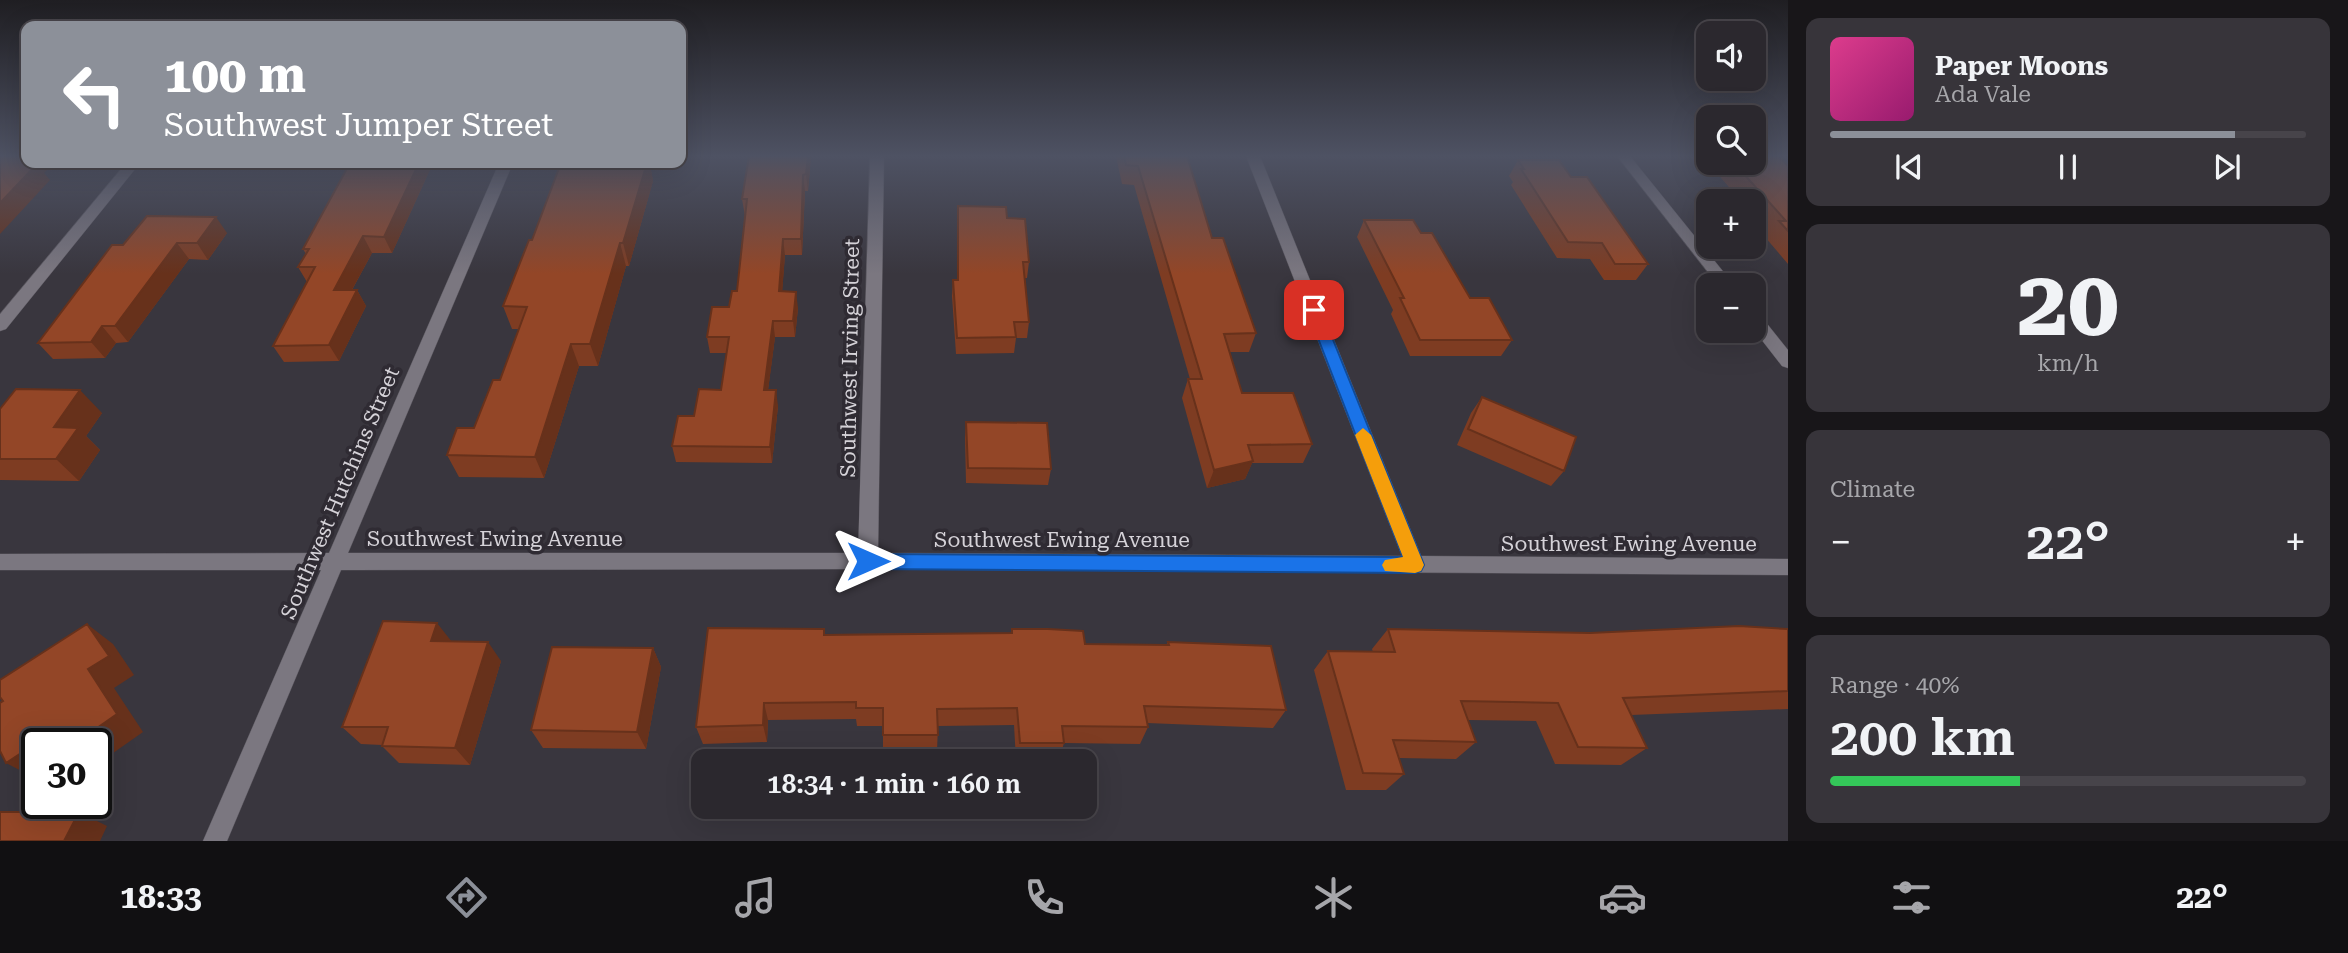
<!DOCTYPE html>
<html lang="en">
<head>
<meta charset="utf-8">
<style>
  :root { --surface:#2b282e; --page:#37343a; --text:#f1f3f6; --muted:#a6a6aa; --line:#47444a; --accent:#8c9099 }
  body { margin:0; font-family:"Roboto Serif",serif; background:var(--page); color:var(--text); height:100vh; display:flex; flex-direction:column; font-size:26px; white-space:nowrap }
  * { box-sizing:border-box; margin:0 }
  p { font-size:23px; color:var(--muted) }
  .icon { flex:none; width:38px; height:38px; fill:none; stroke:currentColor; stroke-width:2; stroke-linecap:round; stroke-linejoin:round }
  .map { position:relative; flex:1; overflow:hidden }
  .side { display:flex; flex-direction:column; gap:18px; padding:18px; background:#181619; width:560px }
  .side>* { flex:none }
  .guide { position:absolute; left:21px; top:21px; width:665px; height:147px; border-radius:14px; box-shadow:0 7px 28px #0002,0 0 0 2px var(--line); background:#8c9099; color:#fff; overflow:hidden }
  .controls { position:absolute; left:1696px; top:21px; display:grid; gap:14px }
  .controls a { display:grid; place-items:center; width:70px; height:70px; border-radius:14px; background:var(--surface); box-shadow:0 7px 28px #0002,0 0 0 2px var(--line); font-size:35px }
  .speed { position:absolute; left:21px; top:728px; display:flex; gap:14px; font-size:35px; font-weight:700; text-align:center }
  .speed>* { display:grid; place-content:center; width:91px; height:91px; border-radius:50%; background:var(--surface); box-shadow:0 7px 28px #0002,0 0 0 2px var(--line); line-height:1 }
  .speed .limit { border:4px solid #111; border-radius:10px; background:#fff; color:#111 }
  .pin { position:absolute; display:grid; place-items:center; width:60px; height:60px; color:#fff; margin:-30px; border-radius:14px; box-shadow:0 4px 10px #0006 }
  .me { position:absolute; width:77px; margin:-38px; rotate:90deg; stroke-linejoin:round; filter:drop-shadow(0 0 5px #0008) }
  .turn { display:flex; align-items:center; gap:24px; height:147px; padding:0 28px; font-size:32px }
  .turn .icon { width:91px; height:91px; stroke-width:2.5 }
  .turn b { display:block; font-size:49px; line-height:60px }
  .big { font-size:52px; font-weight:600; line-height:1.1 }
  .side .widget { flex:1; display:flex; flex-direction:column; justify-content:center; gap:10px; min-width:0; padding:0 24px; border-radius:14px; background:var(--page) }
  .side .dial { align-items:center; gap:0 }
  .dial b { font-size:91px; line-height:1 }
  .song { display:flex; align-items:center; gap:21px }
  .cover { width:84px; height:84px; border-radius:10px; background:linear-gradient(135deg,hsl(330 70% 55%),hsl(320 70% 35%)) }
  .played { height:7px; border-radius:4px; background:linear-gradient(90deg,var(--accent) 85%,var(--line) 85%) }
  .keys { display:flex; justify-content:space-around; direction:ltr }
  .heat { display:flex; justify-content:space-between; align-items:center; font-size:38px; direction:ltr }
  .charge { height:10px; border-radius:5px; background:linear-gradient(90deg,#34c759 40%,var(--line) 0) }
  .trip { position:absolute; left:691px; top:749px; width:406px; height:70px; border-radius:14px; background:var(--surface); box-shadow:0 7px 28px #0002,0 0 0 2px var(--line); font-weight:600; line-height:70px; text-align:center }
  .tab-bar { display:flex; height:112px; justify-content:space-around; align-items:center; background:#111012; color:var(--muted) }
  .tab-bar .icon { width:49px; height:49px }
  .tab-bar .selected { color:var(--accent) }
  .tab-bar b { font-size:32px; color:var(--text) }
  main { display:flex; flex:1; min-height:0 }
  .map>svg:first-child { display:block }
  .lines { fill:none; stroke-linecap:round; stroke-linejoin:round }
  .street-casing { stroke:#56535a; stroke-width:1 }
  .street { fill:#7b7780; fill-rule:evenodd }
  .wall { fill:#7e3c22 }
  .shaded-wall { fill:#67311b }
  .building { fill:#934627; stroke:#67311b; stroke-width:2 }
  .route { fill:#1a73e8; stroke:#114b97; stroke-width:2 }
  .slow { fill:#f59e0b }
  .labels { text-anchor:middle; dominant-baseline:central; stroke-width:7; stroke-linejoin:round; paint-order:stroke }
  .street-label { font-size:21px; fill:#d5d2d8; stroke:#2f2b33 }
</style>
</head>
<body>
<main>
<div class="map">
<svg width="1788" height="841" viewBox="0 0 1788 841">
  <rect width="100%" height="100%" fill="#39363e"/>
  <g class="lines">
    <defs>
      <path id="street" d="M870,156H884L878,553L1402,556L1246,156H1260L1421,556L1788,559V575L868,569L341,570L227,841H203L321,570H0V554L329,553L499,163H513L348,553H858Z
        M1617,156H1630L1734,285H1718Z
        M126,163H140L6,329L0,331V314Z
        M1754,313L1760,315L1788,350V368L1782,366L1754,330Z"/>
    </defs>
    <use href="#street" class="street-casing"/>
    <use href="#street" class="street"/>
  </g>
  <path class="wall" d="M749,156H811L808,191H805L802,255H785L782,291L798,308L795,337H775L768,390L778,406L772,463L676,462L672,446L694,416L721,390L727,353H710L707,337L729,307L737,291L745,216L742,199Z
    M1116,156H1187L1212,238L1256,333L1249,352H1230L1242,393L1312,444L1303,463H1252L1245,479L1207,488L1182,398L1188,379H1190L1134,185L1122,184Z
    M1702,156H1708V163H1754L1788,166V264L1765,237L1768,233L1754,216V201H1741Z
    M1518,160L1571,177L1648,264L1636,280H1604L1590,259L1557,258L1511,185L1513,182L1509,176Z
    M350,163H433L392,253H372L352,290H357L366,306L339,361L284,362L273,346L307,282L298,267L306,254L303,249Z
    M650,163V165L653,181L629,266H626L598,366H579L544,478L459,477L447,455L474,428L500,380L519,329H512L503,306L532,240Z
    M958,206L1007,218L1029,262L1027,278H1025L1029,322L1027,338H1016L1014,353L956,354L952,296L953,280H957Z
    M1364,220L1421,233L1470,298L1512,340L1501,356H1410L1391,314L1393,310L1357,237Z
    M227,233L208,260L189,259L128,342L116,343L105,358L53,359L38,343L123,245Z
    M1482,397L1564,471L1551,486L1457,445L1471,413Z
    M0,409L102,413L86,436L100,450L79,481L0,480Z
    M966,422L1051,469L1048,485L966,483L965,438Z
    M824,629L825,634L1011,633L1012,629L1085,644L1166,645L1168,642L1286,710L1273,728L1147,723L1148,727L1140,744L1064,743L1059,760H1016L1014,725L938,726L937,751L883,752V726H857L856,719L768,720L767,742L703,744L696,727Z
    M1388,629L1590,633L1788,629V709L1631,715L1647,748L1621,765L1555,764L1536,721L1468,720L1476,742L1456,759L1399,758L1404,774L1386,790H1346L1314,670L1328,651L1373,652L1372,649Z
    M451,641L501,661L470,765L399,763L382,746V745L361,744L342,727Z
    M653,648L661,667L646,749L543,748L531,730Z"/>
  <path class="shaded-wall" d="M808,156H811L808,191L806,174Z
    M26,162V163H54L44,173L50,180L0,234V203Z
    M419,163H433L392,253L384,237Z
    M641,163H650V165L653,181L629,266L623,243Z
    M803,175L805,191L802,255L801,239Z
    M216,217L227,233L208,260L197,243Z
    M363,236L372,253L343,306L334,290Z
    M783,239L785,255L781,308L779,291Z
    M177,243L189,259L128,342L115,326Z
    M620,243L626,266L598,366L590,344Z
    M357,290L366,306L339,361L329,345Z
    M796,292L798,308L795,337L793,321Z
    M773,321L775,337L766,406L764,390Z
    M102,326L116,343L105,358L91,342Z
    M571,344L579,366L544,478L535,457Z
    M80,390L102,413L86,436L100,450L79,481L56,459L54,427Z
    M776,390L778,406L772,463L770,447Z
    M1253,461L1245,479L1207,488L1214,470Z
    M437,623L452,642L431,641Z
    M87,624L113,644L134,675L114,688L143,732L96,765V744H74L88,669Z
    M488,642L501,661L470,765L455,748Z
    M653,648L661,667L646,749L637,732Z
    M764,703L768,720L767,742L763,725Z
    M29,748L37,752V779L6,763Z
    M79,812L107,826L100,841H64Z"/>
  <path class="building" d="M0,156H26V162L24,164H37L0,203Z
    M749,156H808L806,174L803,175L801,239H783L779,291L796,292L793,321H773L764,390H776L770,447L672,446L678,416H694L699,389L721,390L729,337H707L712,307H729L732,291H737L747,199H742Z
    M1124,156H1187L1212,238H1223L1256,333L1224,334L1242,393H1293L1312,444L1248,445L1253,461L1214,470L1188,379H1202L1138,166L1126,165Z
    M1754,156H1778L1788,166V231L1779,221H1786L1734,163H1754Z
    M1518,160H1559L1571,177H1587L1648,264H1615L1602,243L1568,242L1521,169H1524Z
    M350,163H419L384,237L363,236L334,290H357L329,345L273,346L315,267H298L309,249H303Z
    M561,163H647L623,243H620L590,344H571L535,457L447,455L457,428H474L493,380H500L527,307L503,306L529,240H532Z
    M958,206L1006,207L1007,218L1025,219L1029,262H1023L1029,322H1014L1016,337L957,338L953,280H958Z
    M147,216L216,217L197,243H177L115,326H102L91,342L38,343L112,245H123Z
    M1364,220H1413L1421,233H1432L1470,298H1489L1512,340H1420L1400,298H1404Z
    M16,389L80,390L54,427L78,428L56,459H0V409Z
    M1482,397L1576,437L1564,471L1468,429Z
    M966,422L1047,423L1051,469L968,468Z
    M383,621L437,623L431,641L488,642L455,748L382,746L388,727H342Z
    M87,624L109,656L88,669L117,714L74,744H37V762L29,748L6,763L0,751V703L3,701L0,697V680Z
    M1739,626L1788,629V691L1623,698L1647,748L1578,747L1558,703L1461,701L1476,742L1393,740L1404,774L1363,773L1328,651L1395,652L1388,629L1590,633Z
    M708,628L824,629V635L1012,633V629H1048L1083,631L1085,644L1169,645L1168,642L1271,646L1286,710L1144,706L1148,727L1062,726L1064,743H1020L1017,708L937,709L938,735H883V708H856V702L764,703L763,725L696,727Z
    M552,647L653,648L637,732L531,730Z
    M0,812H79L64,841H0Z"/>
  <linearGradient id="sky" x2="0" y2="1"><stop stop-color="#1f1e22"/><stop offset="0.57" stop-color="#4e5263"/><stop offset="1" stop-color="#4e5263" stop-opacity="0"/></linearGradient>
  <rect width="1788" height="274" fill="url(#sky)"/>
  <path class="route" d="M1314,305L1321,310L1424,565L1421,571L1415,573L868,569L862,567L859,561L862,556L868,554L1403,557L1307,310Z"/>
  <path class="slow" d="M1363,428L1371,435L1424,565L1421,571L1415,573L1385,571L1382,565L1385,560L1403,557L1355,435Z"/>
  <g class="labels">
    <g class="street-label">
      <text transform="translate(850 358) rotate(-89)">Southwest Irving Street</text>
      <text transform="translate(340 493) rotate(-67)">Southwest Hutchins Street</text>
      <text x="495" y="539">Southwest Ewing Avenue</text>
      <text x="1062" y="540">Southwest Ewing Avenue</text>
      <text x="1629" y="544">Southwest Ewing Avenue</text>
    </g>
  </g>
</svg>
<div class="controls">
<a><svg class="icon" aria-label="sound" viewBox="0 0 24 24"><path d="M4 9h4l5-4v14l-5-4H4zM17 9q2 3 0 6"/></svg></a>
<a><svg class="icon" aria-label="search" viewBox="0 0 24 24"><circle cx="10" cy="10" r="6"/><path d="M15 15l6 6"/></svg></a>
<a>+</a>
<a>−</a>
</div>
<div class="speed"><div class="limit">30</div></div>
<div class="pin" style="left:1314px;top:310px;background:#d93025"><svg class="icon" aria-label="arrive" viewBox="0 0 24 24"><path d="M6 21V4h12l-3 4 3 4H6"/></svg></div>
<svg class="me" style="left:868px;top:561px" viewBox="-20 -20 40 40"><path d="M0-17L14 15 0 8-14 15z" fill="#1a73e8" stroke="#fff" stroke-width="4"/></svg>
<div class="trip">18:34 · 1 min · 160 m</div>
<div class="guide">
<div class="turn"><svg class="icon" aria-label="left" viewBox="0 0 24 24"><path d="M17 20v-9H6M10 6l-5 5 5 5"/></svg><div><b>100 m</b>Southwest Jumper Street</div></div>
</div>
</div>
<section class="side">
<div class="widget">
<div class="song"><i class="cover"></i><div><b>Paper Moons</b><p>Ada Vale</p></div></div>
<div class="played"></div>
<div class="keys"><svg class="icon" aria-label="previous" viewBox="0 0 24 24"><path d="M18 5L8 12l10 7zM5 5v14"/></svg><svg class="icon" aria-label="pause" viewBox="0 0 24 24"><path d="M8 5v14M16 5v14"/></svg><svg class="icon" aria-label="next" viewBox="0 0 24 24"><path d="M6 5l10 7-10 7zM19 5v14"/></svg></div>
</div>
<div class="widget dial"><b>20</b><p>km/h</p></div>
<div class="widget"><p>Climate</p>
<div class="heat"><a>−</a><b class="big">22°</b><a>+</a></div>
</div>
<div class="widget"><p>Range · 40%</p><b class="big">200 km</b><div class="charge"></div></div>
</section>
</main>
<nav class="tab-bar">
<b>18:33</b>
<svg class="icon selected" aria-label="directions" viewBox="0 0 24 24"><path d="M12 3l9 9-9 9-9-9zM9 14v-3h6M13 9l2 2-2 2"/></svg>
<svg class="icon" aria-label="music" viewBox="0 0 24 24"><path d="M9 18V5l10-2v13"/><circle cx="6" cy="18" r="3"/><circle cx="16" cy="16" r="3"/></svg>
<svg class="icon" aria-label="phone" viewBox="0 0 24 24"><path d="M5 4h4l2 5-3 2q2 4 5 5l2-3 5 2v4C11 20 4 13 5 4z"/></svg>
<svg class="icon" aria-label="climate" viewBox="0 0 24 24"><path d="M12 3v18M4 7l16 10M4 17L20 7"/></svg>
<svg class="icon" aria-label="car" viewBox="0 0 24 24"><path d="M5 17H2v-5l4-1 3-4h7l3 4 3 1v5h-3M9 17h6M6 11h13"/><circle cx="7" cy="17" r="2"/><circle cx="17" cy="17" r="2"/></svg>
<svg class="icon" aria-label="filters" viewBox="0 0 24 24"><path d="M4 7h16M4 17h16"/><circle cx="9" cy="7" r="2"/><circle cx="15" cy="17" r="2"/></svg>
<b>22°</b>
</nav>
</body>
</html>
